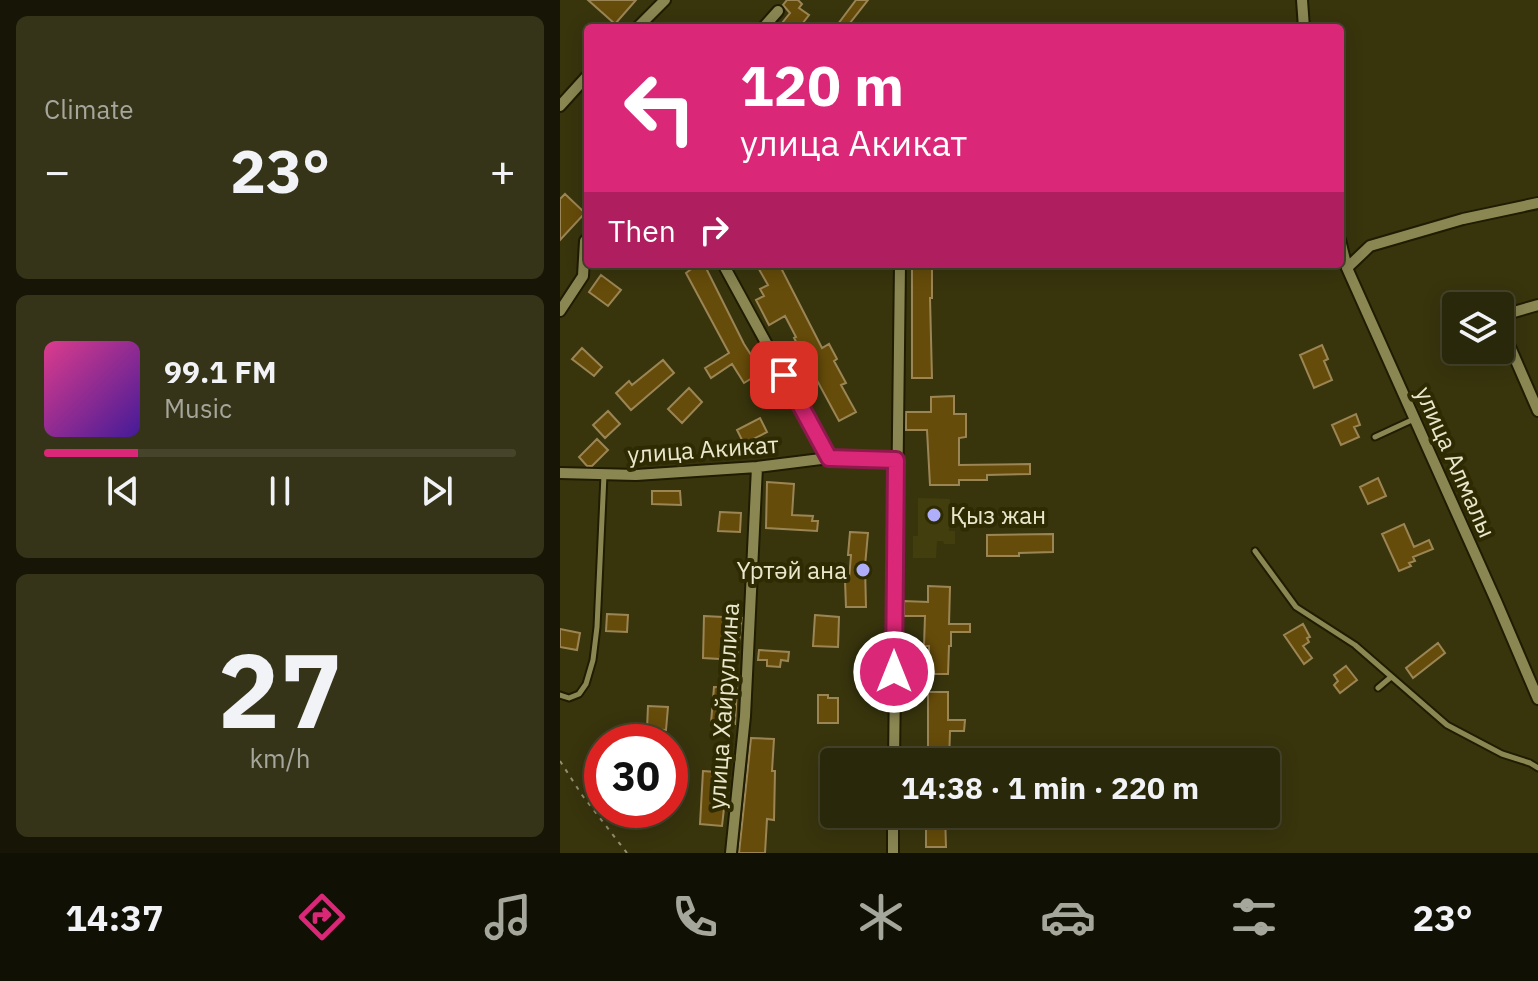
<!DOCTYPE html>
<html lang="en">
<head>
<meta charset="utf-8">
<style>
  :root { --surface:#2a280a; --page:#363418; --text:#f1f3f6; --muted:#a5a69c; --line:#46442b; --accent:#db2777 }
  body { margin:0; font-family:"IBM Plex Sans",sans-serif; background:var(--page); color:var(--text); height:100vh; display:flex; flex-direction:column; font-size:30px; white-space:nowrap }
  * { box-sizing:border-box; margin:0 }
  p { font-size:26px; color:var(--muted) }
  .icon { flex:none; width:44px; height:44px; fill:none; stroke:currentColor; stroke-width:2; stroke-linecap:round; stroke-linejoin:round }
  .map { position:relative; flex:1; overflow:hidden }
  .side { display:flex; flex-direction:column; gap:16px; padding:16px; background:#171606; width:560px }
  .side>* { flex:none }
  .banner { position:absolute; left:24px; top:24px; width:760px; height:244px; border-radius:8px; box-shadow:0 4px 20px #0003,0 0 0 2px var(--line); background:#db2777; color:#fff; overflow:hidden }
  .buttons { position:absolute; left:882px; top:292px; display:grid; gap:16px }
  .buttons a { display:grid; place-items:center; width:72px; height:72px; border-radius:8px; background:var(--surface); box-shadow:0 4px 20px #0003,0 0 0 2px var(--line); font-size:40px }
  .speed { position:absolute; left:24px; top:724px; display:flex; gap:16px; font-size:40px; font-weight:700; text-align:center }
  .speed>* { display:grid; place-content:center; width:104px; height:104px; border-radius:50%; background:var(--surface); box-shadow:0 4px 20px #0003,0 0 0 2px var(--line); line-height:1 }
  .speed .limit { border:12px solid #d22; background:#fff; color:#111 }
  .pin { position:absolute; display:grid; place-items:center; width:68px; height:68px; color:#fff; margin:-34px; border-radius:16px; box-shadow:0 4px 12px #0006 }
  .me { position:absolute; width:88px; margin:-44px; rotate:0deg; stroke-linejoin:round; filter:drop-shadow(0 0 6px #0008) }
  .turn { display:flex; align-items:center; gap:28px; height:168px; padding:0 24px; font-size:36px }
  .turn .icon { width:104px; height:104px; stroke-width:2.5 }
  .turn b { display:block; font-size:56px; line-height:68px }
  .then { display:flex; align-items:center; height:76px; padding:0 24px; background:#0003; gap:16px; font-size:30px }
  .big { font-size:60px; font-weight:800; line-height:1.1 }
  .side .widget { flex:1; display:flex; flex-direction:column; justify-content:center; gap:12px; min-width:0; padding:0 28px; border-radius:12px; background:var(--page) }
  .side .dial { align-items:center; gap:0 }
  .dial b { font-size:104px; line-height:1 }
  .song { display:flex; align-items:center; gap:24px }
  .cover { width:96px; height:96px; border-radius:12px; background:linear-gradient(135deg,hsl(330 70% 55%),hsl(260 70% 35%)) }
  .played { height:8px; border-radius:4px; background:linear-gradient(90deg,var(--accent) 20%,var(--line) 20%) }
  .keys { display:flex; justify-content:space-around; direction:ltr }
  .heat { display:flex; justify-content:space-between; align-items:center; font-size:44px; direction:ltr }
  .trip { position:absolute; left:260px; top:748px; width:460px; height:80px; border-radius:8px; background:var(--surface); box-shadow:0 4px 20px #0003,0 0 0 2px var(--line); font-weight:800; line-height:80px; text-align:center }
  .dock { display:flex; height:128px; justify-content:space-around; align-items:center; background:#111004; color:var(--muted) }
  .dock .icon { width:56px; height:56px }
  .dock .selected { color:var(--accent) }
  .dock b { font-size:36px; color:var(--text) }
  main { display:flex; flex:1; min-height:0 }
  .map>svg:first-child { display:block }
  .built { fill:#423e0e }
  .building { fill:#664c0a; stroke:#9c8555; stroke-width:2 }
  .lines { fill:none; stroke-linecap:round; stroke-linejoin:round }
  .lane-casing { stroke:#1f1c02; stroke-width:9 }
  .street-casing { stroke:#1f1c02; stroke-width:14 }
  .path { stroke:#93916f; stroke-width:2; stroke-dasharray:4 6; stroke-linecap:butt }
  .lane { stroke:#8b8753; stroke-width:5 }
  .street { stroke:#8b8753; stroke-width:10 }
  .route-casing { stroke:#8e194d; stroke-width:20 }
  .route { stroke:#db2777; stroke-width:14 }
  .poi-dot { fill:#afaefa; stroke:#2e2b02; stroke-width:3 }
  .labels { text-anchor:middle; dominant-baseline:central; stroke-width:8; stroke-linejoin:round; paint-order:stroke }
  .street-label { font-size:24px; fill:#e9e7cc; stroke:#2e2b02 }
  .poi-label { font-size:24px; fill:#e9e7cc; stroke:#2e2b02; text-anchor:start }
</style>
</head>
<body>
<main>
<section class="side">
<div class="widget"><p>Climate</p>
<div class="heat"><a>−</a><b class="big">23°</b><a>+</a></div>
</div>
<div class="widget">
<div class="song"><i class="cover"></i><div><b>99.1 FM</b><p>Music</p></div></div>
<div class="played"></div>
<div class="keys"><svg class="icon" aria-label="previous" viewBox="0 0 24 24"><path d="M18 5L8 12l10 7zM5 5v14"/></svg><svg class="icon" aria-label="pause" viewBox="0 0 24 24"><path d="M8 5v14M16 5v14"/></svg><svg class="icon" aria-label="next" viewBox="0 0 24 24"><path d="M6 5l10 7-10 7zM19 5v14"/></svg></div>
</div>
<div class="widget dial"><b>27</b><p>km/h</p></div>
</section>
<div class="map">
<svg width="978" height="853" viewBox="0 0 978 853">
  <rect width="100%" height="100%" fill="#38350d"/>
  <path class="built" d="M358,498L390,499L389,531H395V544H384L383,541H377L376,558H353V536H358Z"/>
  <path class="building" d="M28,0H76L55,24Z
    M227,0H238L242,4L239,8L249,15L239,28H218L230,13L223,5Z
    M296,0H308L286,28H275Z
    M5,194L25,213L0,240V199Z
    M138,264H144L184,344L202,372L184,383L172,364L151,378L145,368L169,353L126,273Z
    M196,264H219L262,348L269,344L277,359L274,361L286,383L281,385L296,412L279,421L234,338L236,337L225,316L209,325L196,300L204,296L200,289L208,285Z
    M352,264H367V269H372V298H370L372,378H352Z
    M41,275L61,290L48,306L29,292Z
    M762,345L768,359L764,361L772,380L754,388L740,355Z
    M22,348L42,367L34,376L12,359Z
    M103,360L114,373L71,410L56,393L69,381L72,385Z
    M129,388L142,402L122,423L108,409Z
    M394,396V414H406V437L399,438V465L470,464V474L427,475V480H399V485H370L367,430H346V412H371V397Z
    M48,411L60,424L45,438L33,425Z
    M796,414L800,425L794,427L799,437L781,445L772,425Z
    M200,418L207,432L184,444L177,430Z
    M37,439L48,450L32,466H27L19,457Z
    M818,478L826,496L808,504L800,487Z
    M207,482L234,484L232,515L253,516L252,521H258L257,531L206,528Z
    M92,491H120L121,505L92,504Z
    M160,512L181,513L180,532L158,531Z
    M844,524L854,547L869,540L873,549L853,557L855,561L849,563L851,566L839,571L822,534Z
    M290,532L308,533L305,566L306,607H286L285,580H289L291,555H288Z
    M493,534V552L459,553V556H427V535Z
    M368,586L390,587L389,624H410V632H391V646H389L388,674H369V646H364L365,616H344V601L368,602Z
    M47,614L68,615L67,632L46,631Z
    M255,615L279,617L278,647L253,646Z
    M144,616L182,618L177,660L143,658Z
    M743,624L750,637L747,638L749,642L743,646L752,658L744,664L724,635Z
    M0,629L20,633L17,650L0,647Z
    M878,643L885,653L853,678L846,668Z
    M199,650L229,652L228,661L221,660L220,667L207,666V660H198Z
    M786,666L797,680L780,693L774,685L778,681L774,675Z
    M154,687L177,688L175,724L151,723Z
    M368,692H388V720H405L404,731H390L389,762H368Z
    M258,695H268V698H278V723H258Z
    M88,706L108,707L106,730L87,729Z
    M191,738L214,739L212,771H215L214,820L207,819L205,853H179Z
    M143,771L168,773L162,826L140,824Z
    M366,814H385L386,847H366Z"/>
  <g class="lines">
    <defs>
      <path id="lane" d="M815,437L854,419
        M695,551L736,607L795,645L887,725L942,754L970,763L978,768
        M818,688L831,677
        M0,695L9,698L19,694L26,684L33,660L37,627L44,475"/>
      <path id="street" d="M742,0L744,28
        M77,28L105,0
        M203,28L218,11
        M0,106L28,75
        M780,240L787,268L937,603L978,699
        M163,264L269,458
        M787,268L810,246L903,219L978,203
        M0,311L23,276L25,241L28,238
        M940,316L978,305
        M940,324L978,411
        M0,473L76,475L197,467L269,458L336,460
        M334,762L340,264
        M171,853L185,716L197,467
        M333,853V814"/>
    </defs>
    <use href="#lane" class="lane-casing"/>
    <use href="#street" class="street-casing"/>
    <path class="path" d="M0,761L22,795L67,853"/>
    <use href="#lane" class="lane"/>
    <use href="#street" class="street"/>
  </g>
  <g class="lines">
    <defs>
      <path id="route" d="M224,375L269,458L336,460L334,672"/>
    </defs>
    <use href="#route" class="route-casing"/>
    <use href="#route" class="route"/>
  </g>
  <g class="poi-dot">
    <circle cx="374" cy="515" r="8"/>
    <circle cx="303" cy="570" r="8"/>
  </g>
  <g class="labels">
    <g class="street-label">
      <text transform="translate(143 449) rotate(-4)">улица Акикат</text>
      <text transform="translate(896 462) rotate(66)">улица Алмалы</text>
      <text transform="translate(163 706) rotate(-86)">улица Хайруллина</text>
    </g>
    <g class="poi-label">
      <text x="390" y="515">Қыз жан</text>
      <text x="287" y="570" text-anchor="end">Үртәй ана</text>
    </g>
  </g>
</svg>
<div class="buttons">
<a><svg class="icon" aria-label="layers" viewBox="0 0 24 24"><path d="M12 4l9 5-9 5-9-5zM3 14l9 5 9-5"/></svg></a>
</div>
<div class="speed"><div class="limit">30</div></div>
<div class="pin" style="left:224px;top:375px;background:#d93025"><svg class="icon" aria-label="arrive" viewBox="0 0 24 24"><path d="M6 21V4h12l-3 4 3 4H6"/></svg></div>
<svg class="me" style="left:334px;top:672px" viewBox="-20 -20 40 40"><circle r="17" fill="#db2777" stroke="#fff" stroke-width="3"/><path d="M0-11L8 9 0 5-8 9z" fill="#fff"/></svg>
<div class="trip">14:38 · 1 min · 220 m</div>
<div class="banner">
<div class="turn"><svg class="icon" aria-label="left" viewBox="0 0 24 24"><path d="M17 20v-9H6M10 6l-5 5 5 5"/></svg><div><b>120 m</b>улица Акикат</div></div>
<div class="then">Then<svg class="icon" aria-label="right" viewBox="0 0 24 24"><path d="M7 20v-9h11M14 6l5 5-5 5"/></svg></div>
</div>
</div>
</main>
<nav class="dock">
<b>14:37</b>
<svg class="icon selected" aria-label="directions" viewBox="0 0 24 24"><path d="M12 3l9 9-9 9-9-9zM9 14v-3h6M13 9l2 2-2 2"/></svg>
<svg class="icon" aria-label="music" viewBox="0 0 24 24"><path d="M9 18V5l10-2v13"/><circle cx="6" cy="18" r="3"/><circle cx="16" cy="16" r="3"/></svg>
<svg class="icon" aria-label="phone" viewBox="0 0 24 24"><path d="M5 4h4l2 5-3 2q2 4 5 5l2-3 5 2v4C11 20 4 13 5 4z"/></svg>
<svg class="icon" aria-label="climate" viewBox="0 0 24 24"><path d="M12 3v18M4 7l16 10M4 17L20 7"/></svg>
<svg class="icon" aria-label="car" viewBox="0 0 24 24"><path d="M5 17H2v-5l4-1 3-4h7l3 4 3 1v5h-3M9 17h6M6 11h13"/><circle cx="7" cy="17" r="2"/><circle cx="17" cy="17" r="2"/></svg>
<svg class="icon" aria-label="filters" viewBox="0 0 24 24"><path d="M4 7h16M4 17h16"/><circle cx="9" cy="7" r="2"/><circle cx="15" cy="17" r="2"/></svg>
<b>23°</b>
</nav>
</body>
</html>
